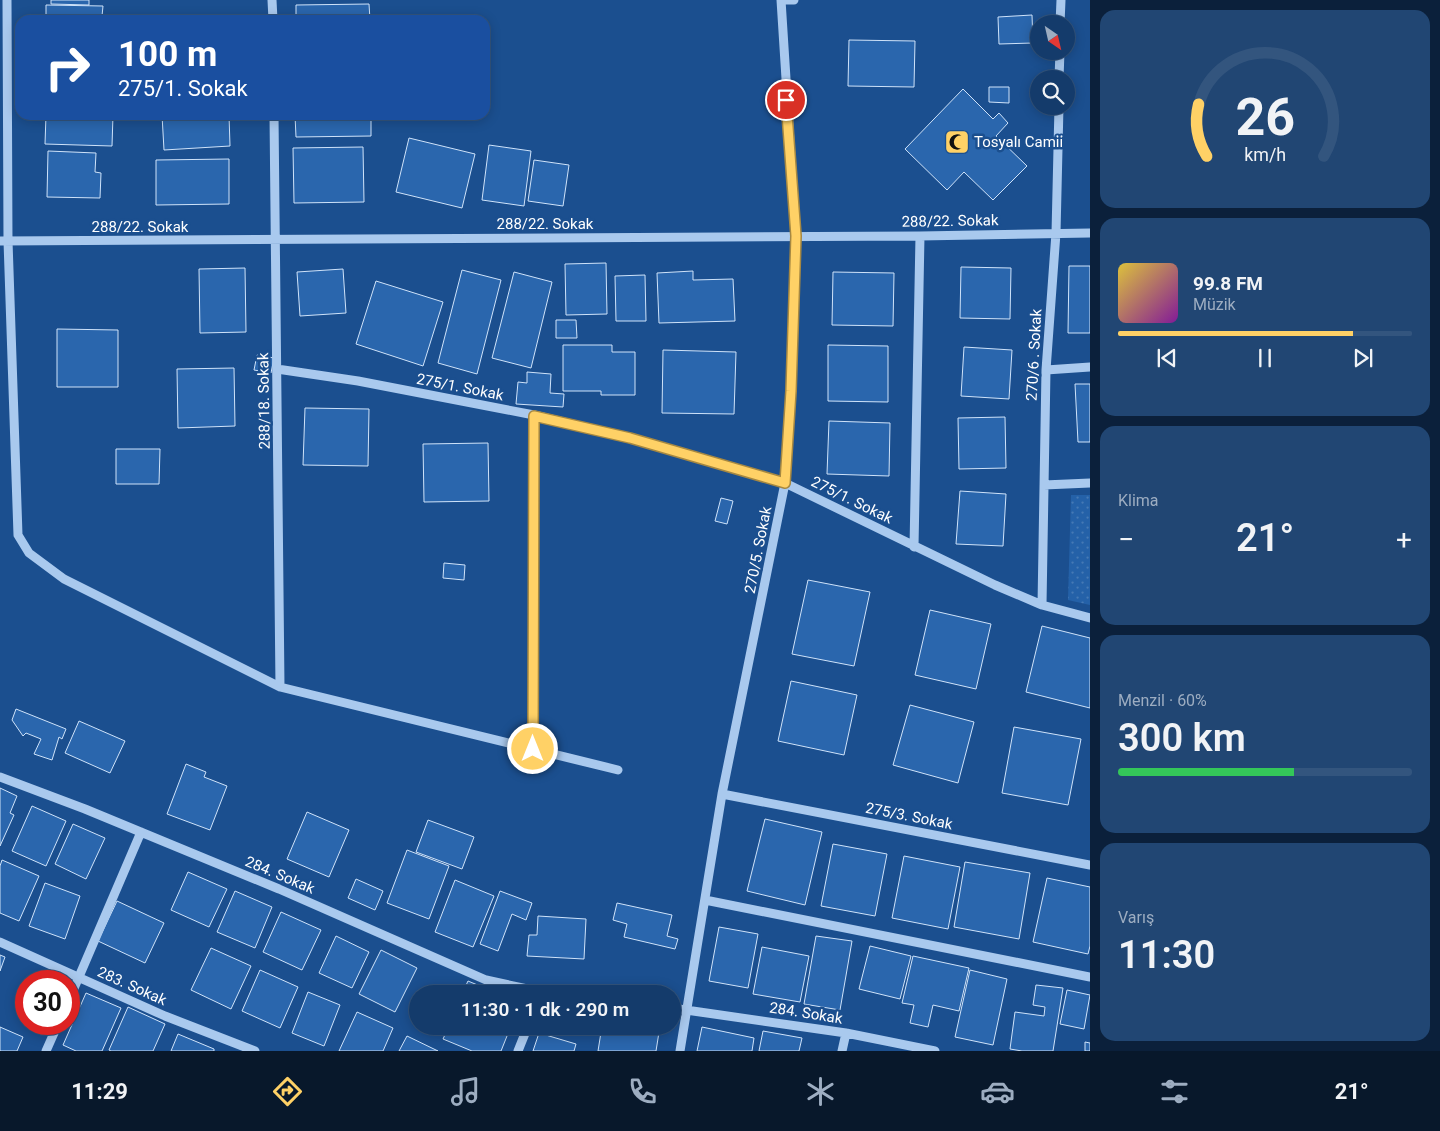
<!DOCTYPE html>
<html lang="tr">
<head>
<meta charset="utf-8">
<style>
  :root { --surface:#143b6b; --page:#214673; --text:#f1f3f6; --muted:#9dadc1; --line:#33557e; --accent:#ffd166 }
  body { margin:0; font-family:Roboto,sans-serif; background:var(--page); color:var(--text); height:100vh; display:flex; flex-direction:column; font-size:19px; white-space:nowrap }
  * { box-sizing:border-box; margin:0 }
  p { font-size:16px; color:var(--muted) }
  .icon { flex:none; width:28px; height:28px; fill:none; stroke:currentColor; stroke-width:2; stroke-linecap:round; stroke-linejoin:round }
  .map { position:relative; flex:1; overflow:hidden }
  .panel { display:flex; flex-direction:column; gap:10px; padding:10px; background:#0b203b; width:350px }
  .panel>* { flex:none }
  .guide { position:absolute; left:15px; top:15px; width:475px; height:105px; border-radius:15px; box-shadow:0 2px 12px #0003,0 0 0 1px var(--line); background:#1a4fa0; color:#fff; overflow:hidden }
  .needle { width:32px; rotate:146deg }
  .controls { position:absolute; left:1030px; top:15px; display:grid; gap:10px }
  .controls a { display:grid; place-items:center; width:45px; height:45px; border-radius:50%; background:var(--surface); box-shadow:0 2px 12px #0003,0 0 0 1px var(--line); font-size:25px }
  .speed { position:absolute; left:15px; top:970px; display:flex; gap:10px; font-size:25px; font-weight:700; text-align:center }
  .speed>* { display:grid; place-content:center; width:65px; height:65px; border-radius:50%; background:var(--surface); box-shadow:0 2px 12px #0003,0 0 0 1px var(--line); line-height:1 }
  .speed .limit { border:8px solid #d22; background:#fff; color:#111 }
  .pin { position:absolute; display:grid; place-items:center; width:42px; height:42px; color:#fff; margin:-21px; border:2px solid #fff; border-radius:50%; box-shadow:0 1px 5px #0007 }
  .me { position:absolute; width:55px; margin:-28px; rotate:0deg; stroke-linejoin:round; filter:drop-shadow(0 0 4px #0008) }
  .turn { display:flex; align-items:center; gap:18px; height:105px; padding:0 20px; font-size:22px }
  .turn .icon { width:65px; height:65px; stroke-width:2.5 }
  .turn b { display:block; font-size:35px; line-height:42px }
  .big { font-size:38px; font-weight:600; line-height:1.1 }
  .panel .widget { flex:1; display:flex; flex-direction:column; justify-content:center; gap:8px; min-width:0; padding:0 18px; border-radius:15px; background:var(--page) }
  .panel .dial { align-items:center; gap:0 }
  .dial svg { height:130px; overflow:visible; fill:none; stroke:var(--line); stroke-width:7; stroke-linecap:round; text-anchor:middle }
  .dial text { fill:var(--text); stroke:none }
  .song { display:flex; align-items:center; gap:15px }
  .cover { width:60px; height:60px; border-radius:8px; background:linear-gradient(135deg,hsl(50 70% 55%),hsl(290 70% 35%)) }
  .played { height:5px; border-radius:2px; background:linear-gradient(90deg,var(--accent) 80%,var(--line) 80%) }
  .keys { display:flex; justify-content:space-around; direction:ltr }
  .heat { display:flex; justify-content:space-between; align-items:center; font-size:28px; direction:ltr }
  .charge { height:8px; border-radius:4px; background:linear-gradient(90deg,#34c759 60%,var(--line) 0) }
  .trip { position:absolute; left:409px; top:985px; width:272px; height:50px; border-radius:25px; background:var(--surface); box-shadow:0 2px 12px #0003,0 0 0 1px var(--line); font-weight:600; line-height:50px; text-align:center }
  .menu { display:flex; height:80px; justify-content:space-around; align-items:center; background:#08182b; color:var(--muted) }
  .menu .icon { width:35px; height:35px }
  .menu .current { color:var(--accent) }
  .menu b { font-size:22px; color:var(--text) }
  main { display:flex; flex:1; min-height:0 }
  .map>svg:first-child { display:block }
  .park { fill:url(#park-dots) }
  .building { fill:#2a66ad; stroke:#cfe3fa }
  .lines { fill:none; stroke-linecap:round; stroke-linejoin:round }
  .minor { stroke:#a9c9ee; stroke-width:9 }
  .route-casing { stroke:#a68842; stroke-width:12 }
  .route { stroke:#ffd166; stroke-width:9 }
  .labels { text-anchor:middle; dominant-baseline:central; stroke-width:5; stroke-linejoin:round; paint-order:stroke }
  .poi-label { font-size:15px; fill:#fff; stroke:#1b4f8f; text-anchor:start }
  .street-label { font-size:15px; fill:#fff; stroke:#1b4f8f }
</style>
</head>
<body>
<main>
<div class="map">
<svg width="1090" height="1051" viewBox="0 0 1090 1051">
  <defs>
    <pattern id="park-dots" width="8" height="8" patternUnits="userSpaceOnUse" patternTransform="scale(1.25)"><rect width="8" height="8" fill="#2461a8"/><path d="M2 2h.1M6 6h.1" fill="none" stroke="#4579b5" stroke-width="1.8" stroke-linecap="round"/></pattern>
  </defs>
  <rect width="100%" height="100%" fill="#1b4f8f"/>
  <path class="park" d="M1071,495H1090V605L1068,600Z"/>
  <path class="building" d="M51,0H89V5L51,4Z
    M369,4L370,20H296V5Z
    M46,5L103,6L102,16H109V20H46Z
    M1032,15L1033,43L999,44L998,17Z
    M232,16V20H166V17Z
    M849,40L915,41L914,87L848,86Z
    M989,87H1009V103L989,102Z
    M963,89L993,119L999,113L1008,123L996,136L1027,166L993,200L964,172L947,190L905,149Z
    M46,115H113L112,146L45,144Z
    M162,115H229L230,146L164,150Z
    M295,115H371V136L296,137Z
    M409,138L475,154L462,208L396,192Z
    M489,145L531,151L524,206L482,200Z
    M363,147L364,202L294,203L293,148Z
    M48,151L96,153L95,172L101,173L100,198L47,197Z
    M229,159V204L156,205V160Z
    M534,160L569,165L563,206L528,201Z
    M606,263L607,314L566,315L565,264Z
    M1069,266H1090V333H1068Z
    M961,267L1011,268L1010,319L960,318Z
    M245,268L246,332L200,333L199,269Z
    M343,269L346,313L300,316L297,272Z
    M462,270L501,280L477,374L438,363Z
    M693,271V280L733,279L735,321L659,323L657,273Z
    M514,272L552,282L531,368L492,358Z
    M833,272L894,273L893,326L832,325Z
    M645,275L646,321H616L615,276Z
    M376,281L443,302L423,366L356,344Z
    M556,320H576L577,338H556Z
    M57,329L118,330V387H57Z
    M563,345H612V352H635V395H601V391H563Z
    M828,345L888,346V402L828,401Z
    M964,347L1012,350L1009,399L961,396Z
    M663,350L736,352L734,414L662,413Z
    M257,355L274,358L271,373L254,370Z
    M234,368L235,426L178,428L177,369Z
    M527,372L551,374L550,393L564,394L563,407L516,404L518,382L527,383Z
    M1075,384H1090V442H1078Z
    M305,408L369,409L368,466L303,465Z
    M1005,417L1006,468L959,469L958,418Z
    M829,421L890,423L889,476L827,474Z
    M488,443L489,501L424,502L423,444Z
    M116,449H160L159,484H116Z
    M960,491L1006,494L1003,546L956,544Z
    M721,498L733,501L727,524L715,521Z
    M444,563L465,565L464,580L443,578Z
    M808,580L870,592L854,666L792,654Z
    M930,610L991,624L976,689L915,675Z
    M1042,626L1090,638V708L1026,692Z
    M791,681L857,695L844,755L778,741Z
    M910,705L974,722L958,783L893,765Z
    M16,709L66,729L62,739L59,737L52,760L34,754L41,739L26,733L23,736L12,720Z
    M79,721L125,741L110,773L65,753Z
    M1014,727L1081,739L1068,805L1002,793Z
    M186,764L206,772L204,777L227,786L210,830L167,814Z
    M0,788L17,796L10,813L14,815L0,846Z
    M32,806L66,821L46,866L12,851Z
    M307,812L349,830L329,877L287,859Z
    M765,819L822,832L805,905L747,891Z
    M428,820L474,837L462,869L416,852Z
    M73,824L105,838L86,879L55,864Z
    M833,844L887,854L875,916L821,906Z
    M407,850L449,866L429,919L387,903Z
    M904,856L960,867L948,929L892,918Z
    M2,860L39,876L19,921L0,913V866Z
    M965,862L1030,873L1019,939L954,927Z
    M188,872L227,889L209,927L171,910Z
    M1047,878L1090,887V946L1088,954L1033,942Z
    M356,879L383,891L375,910L348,898Z
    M455,880L494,896L473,947L435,932Z
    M45,883L80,896L65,939L29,926Z
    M235,891L272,907L255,948L217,932Z
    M500,891L532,903L526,920L512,914L498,951L480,944Z
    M117,901L164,923L145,963L98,941Z
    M617,903L672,915L667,936L678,939L675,949L624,937L627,924L613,920Z
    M281,912L321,930L302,970L263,952Z
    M538,916L586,919L584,959L527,956L529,935H537Z
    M719,927L758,934L748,988L709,981Z
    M336,936L369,952L352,988L319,973Z
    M816,936L852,941L840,1010L804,1004Z
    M870,946L911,956L900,999L859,989Z
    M762,947L809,956L800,1002L753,994Z
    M211,948L251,966L231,1009L191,990Z
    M381,950L417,968L395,1012L359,994Z
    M0,955L5,957L0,971Z
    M913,956L969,968L959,1011L933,1005L928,1027L910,1023L914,1005L902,1003Z
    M260,970L298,987L280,1028L242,1011Z
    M970,970L1007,979L993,1045L955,1037Z
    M468,981L499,994H462Z
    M1036,985L1063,988L1053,1051H1022L1010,1049L1015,1012L1044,1016L1045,1007L1033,1005Z
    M1067,990L1090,995L1084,1029L1060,1024Z
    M308,992L340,1005L324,1046L292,1033Z
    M86,993L121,1008L102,1051H76L63,1045Z
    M128,1007L165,1024L153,1051H111L109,1050Z
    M357,1012L393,1028L383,1051H339Z
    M449,1026H511L501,1051H472L443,1039Z
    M602,1026H660L656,1051H598Z
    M0,1027L23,1037L17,1051H0Z
    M702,1027L754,1038L752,1051H697Z
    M763,1031L802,1038L799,1051H759Z
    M539,1033L576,1044L574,1051H533Z
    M178,1034L214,1049V1051H171Z
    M407,1036L438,1051H399Z
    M1085,1042L1090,1043V1051H1085Z"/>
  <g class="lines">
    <path class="minor" d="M7,0L8,241L18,535L29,553L64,579L280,687L618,770
      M272,0L273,20
      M781,0H794
      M1060,24L1061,0
      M1059,79L1060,51
      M274,115L280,687
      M0,241L920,236L1090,233
      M277,369L358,381L534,415L630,438L785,483L995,585L1042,605L1090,618
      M1046,370L1090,367
      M1044,485L1090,483
      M914,547L920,236
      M1042,605L1046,370L1056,233L1059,106
      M533,749L534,415
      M0,777L85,809L279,889L486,980L551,994
      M722,794L1090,865
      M705,900L1090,977
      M0,942L165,1016L255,1051
      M69,1000L141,832
      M672,1008L846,1033L935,1051
      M46,1051L58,1024
      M518,1051L528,1026
      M680,1051L722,794L785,483L791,391L796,236L781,0
      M842,1051L846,1033"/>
  </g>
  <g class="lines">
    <defs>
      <path id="route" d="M533,749L534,416L630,438L785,483L791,391L796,236L786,100"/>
    </defs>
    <use href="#route" class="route-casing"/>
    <use href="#route" class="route"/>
  </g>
  <defs>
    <symbol id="mosque-square" viewBox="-11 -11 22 22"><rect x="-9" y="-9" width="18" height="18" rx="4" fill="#ffd166" stroke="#1b4f8f"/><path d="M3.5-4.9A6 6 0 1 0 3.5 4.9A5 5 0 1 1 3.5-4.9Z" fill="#111"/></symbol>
  </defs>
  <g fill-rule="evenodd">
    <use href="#mosque-square" x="943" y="128" width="28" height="28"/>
  </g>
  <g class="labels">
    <g class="poi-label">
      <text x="974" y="142">Tosyalı Camii</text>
    </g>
    <g class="street-label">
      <text transform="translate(950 221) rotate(-1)">288/22. Sokak</text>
      <text x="545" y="224">288/22. Sokak</text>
      <text x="140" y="227">288/22. Sokak</text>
      <text transform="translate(1034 355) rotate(-87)">270/6 . Sokak</text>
      <text transform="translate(460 387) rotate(11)">275/1. Sokak</text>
      <text transform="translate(264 401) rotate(-91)">288/18. Sokak</text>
      <text transform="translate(852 500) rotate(26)">275/1. Sokak</text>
      <text transform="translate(758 550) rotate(-79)">270/5. Sokak</text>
      <text transform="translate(909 816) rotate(11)">275/3. Sokak</text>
      <text transform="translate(280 875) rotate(23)">284. Sokak</text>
      <text transform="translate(132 986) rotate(24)">283. Sokak</text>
      <text transform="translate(806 1013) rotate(9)">284. Sokak</text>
    </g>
  </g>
</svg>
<div class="controls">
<a><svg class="needle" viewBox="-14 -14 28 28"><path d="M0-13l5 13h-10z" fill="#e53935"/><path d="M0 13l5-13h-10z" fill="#9dadc1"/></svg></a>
<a><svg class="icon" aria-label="search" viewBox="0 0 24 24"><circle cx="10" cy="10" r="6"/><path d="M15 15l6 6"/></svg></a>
</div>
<div class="speed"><div class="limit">30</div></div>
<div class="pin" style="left:786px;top:100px;background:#d93025"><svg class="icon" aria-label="arrive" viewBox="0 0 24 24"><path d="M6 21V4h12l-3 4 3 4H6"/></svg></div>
<svg class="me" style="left:533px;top:749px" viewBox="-20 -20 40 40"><circle r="17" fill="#ffd166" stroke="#fff" stroke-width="3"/><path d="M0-11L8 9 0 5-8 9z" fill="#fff"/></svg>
<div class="trip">11:30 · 1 dk · 290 m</div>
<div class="guide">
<div class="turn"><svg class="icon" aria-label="right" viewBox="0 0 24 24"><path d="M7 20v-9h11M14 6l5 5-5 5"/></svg><div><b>100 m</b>275/1. Sokak</div></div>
</div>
</div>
<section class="panel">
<div class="widget dial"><svg viewBox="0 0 100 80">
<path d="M14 69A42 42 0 1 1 86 69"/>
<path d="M14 69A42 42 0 0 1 9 37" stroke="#ffd166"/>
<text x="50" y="56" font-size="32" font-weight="700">26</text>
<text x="50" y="72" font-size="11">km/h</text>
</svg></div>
<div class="widget">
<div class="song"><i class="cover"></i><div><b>99.8 FM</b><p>Müzik</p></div></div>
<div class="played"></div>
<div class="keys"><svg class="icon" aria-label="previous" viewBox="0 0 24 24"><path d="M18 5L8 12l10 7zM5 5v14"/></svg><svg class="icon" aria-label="pause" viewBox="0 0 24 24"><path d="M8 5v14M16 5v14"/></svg><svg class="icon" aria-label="next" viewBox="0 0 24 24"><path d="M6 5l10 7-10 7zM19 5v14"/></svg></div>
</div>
<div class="widget"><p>Klima</p>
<div class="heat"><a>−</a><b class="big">21°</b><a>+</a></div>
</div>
<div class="widget"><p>Menzil · 60%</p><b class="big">300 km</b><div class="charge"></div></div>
<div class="widget"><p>Varış</p><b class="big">11:30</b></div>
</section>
</main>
<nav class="menu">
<b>11:29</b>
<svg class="icon current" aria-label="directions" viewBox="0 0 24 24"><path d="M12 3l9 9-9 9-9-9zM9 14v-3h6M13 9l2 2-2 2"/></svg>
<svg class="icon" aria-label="music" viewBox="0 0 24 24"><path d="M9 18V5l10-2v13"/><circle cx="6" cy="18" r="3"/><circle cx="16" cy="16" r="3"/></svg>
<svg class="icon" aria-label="phone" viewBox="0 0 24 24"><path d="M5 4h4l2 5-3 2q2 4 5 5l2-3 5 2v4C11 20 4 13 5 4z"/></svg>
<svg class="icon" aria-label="climate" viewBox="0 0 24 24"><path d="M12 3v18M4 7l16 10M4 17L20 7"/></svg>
<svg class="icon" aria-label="car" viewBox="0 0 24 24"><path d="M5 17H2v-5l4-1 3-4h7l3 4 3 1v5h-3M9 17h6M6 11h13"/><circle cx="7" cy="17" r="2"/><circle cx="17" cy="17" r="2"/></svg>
<svg class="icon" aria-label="filters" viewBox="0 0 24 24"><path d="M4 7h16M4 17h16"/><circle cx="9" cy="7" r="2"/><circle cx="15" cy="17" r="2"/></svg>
<b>21°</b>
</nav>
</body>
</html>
